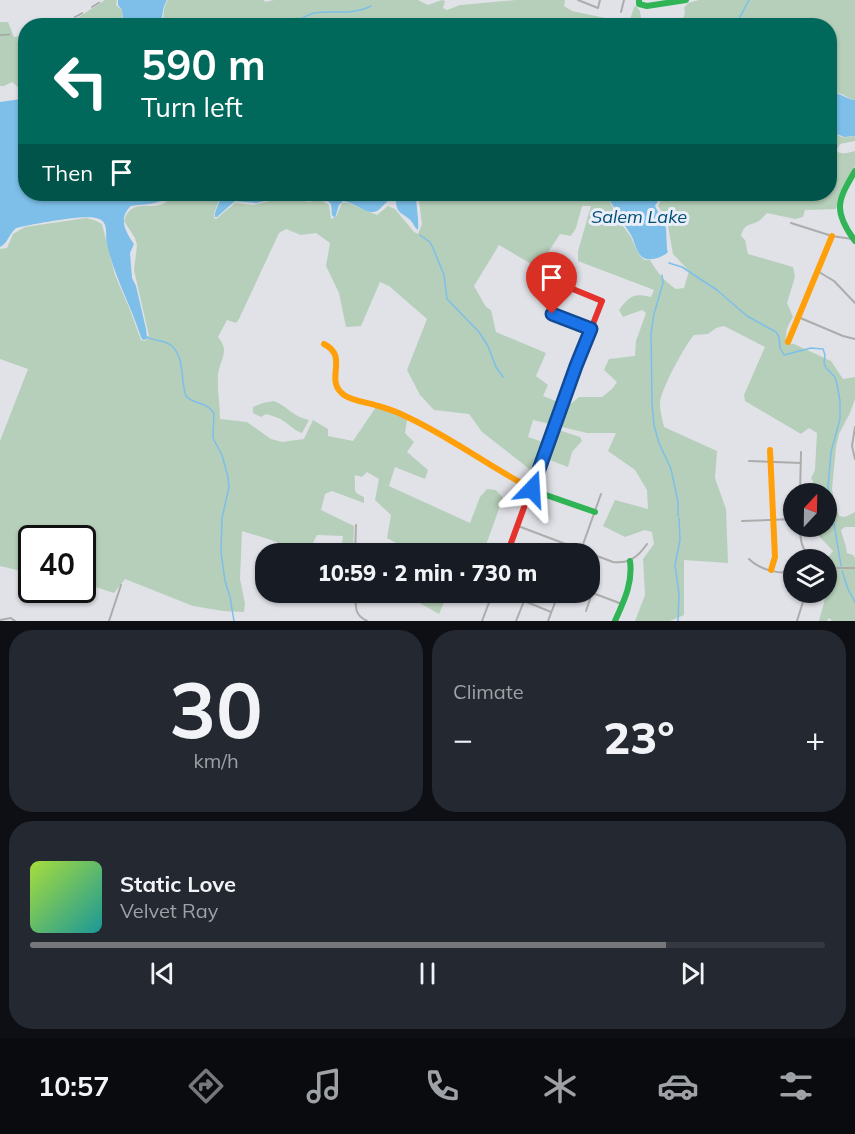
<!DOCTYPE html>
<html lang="en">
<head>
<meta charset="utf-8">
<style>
  :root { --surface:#171b24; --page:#242831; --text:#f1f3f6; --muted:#9ea1a6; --line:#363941; --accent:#75777b }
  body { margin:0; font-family:Mulish,sans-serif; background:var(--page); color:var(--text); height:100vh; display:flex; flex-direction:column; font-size:22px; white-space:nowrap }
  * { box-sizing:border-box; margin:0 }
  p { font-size:20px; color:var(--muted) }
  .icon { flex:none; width:33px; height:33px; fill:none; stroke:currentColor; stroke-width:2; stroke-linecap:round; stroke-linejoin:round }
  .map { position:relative; height:621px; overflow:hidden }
  .side { display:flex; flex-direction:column; gap:9px; padding:9px; background:#0d0f14; flex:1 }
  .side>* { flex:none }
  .hud { position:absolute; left:18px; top:18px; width:819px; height:183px; border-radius:24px; box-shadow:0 2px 4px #0004; background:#00695c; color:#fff; overflow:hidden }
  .needle { width:39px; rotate:22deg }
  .fabs { position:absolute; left:783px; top:483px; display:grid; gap:12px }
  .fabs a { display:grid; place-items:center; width:54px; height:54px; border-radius:50%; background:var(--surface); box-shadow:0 2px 4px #0004; font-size:30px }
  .speed { position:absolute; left:18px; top:525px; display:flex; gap:12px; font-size:30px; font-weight:700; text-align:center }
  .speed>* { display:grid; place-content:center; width:78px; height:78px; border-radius:50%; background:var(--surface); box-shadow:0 2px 4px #0004; line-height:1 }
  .speed .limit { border:3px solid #111; border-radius:9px; background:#fff; color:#111 }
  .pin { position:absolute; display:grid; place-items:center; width:51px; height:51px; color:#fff; margin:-62px -26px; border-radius:50% 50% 50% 0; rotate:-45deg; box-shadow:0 0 6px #0007 }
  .pin .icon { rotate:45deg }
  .me { position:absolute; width:66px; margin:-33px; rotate:20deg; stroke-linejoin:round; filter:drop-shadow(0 0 4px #0008) }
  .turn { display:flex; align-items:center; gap:21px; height:126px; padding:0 24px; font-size:27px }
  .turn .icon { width:78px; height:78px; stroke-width:2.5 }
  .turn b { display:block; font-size:42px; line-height:51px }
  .then { display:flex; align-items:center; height:57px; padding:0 24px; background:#0003; gap:12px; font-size:22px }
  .big { font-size:45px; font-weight:800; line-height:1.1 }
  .side .widget { flex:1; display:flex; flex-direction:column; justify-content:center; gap:9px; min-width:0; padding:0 21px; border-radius:24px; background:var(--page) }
  .side .dial { align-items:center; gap:0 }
  .dial b { font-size:78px; line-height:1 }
  .song { display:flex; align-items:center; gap:18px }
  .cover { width:72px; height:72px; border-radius:9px; background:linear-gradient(135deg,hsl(80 70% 55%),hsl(180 70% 35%)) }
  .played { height:6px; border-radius:3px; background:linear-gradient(90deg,var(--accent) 80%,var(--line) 80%) }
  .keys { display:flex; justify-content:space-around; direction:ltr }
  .heat { display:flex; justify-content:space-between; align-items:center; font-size:33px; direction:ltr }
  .side .tiles { flex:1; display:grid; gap:9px; grid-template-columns:1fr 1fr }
  .widget:last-child { grid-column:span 2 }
  .trip { position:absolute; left:255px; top:543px; width:345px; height:60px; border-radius:24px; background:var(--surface); box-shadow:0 2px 4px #0004; font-weight:800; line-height:60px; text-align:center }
  .menu { display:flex; height:96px; justify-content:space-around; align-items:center; background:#090b0e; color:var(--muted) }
  .menu .icon { width:42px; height:42px }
  .menu .on { color:var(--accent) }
  .menu b { font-size:27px; color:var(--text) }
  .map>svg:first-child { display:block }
  .green { fill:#b6cfba; fill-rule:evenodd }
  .water { fill:#7dbfe9 }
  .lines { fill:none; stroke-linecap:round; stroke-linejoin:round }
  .stream { stroke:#7dbfe9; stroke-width:1.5 }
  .street { stroke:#adacac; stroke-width:2 }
  .fast { stroke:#30b455; stroke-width:6 }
  .slow { stroke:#ff9f0a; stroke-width:6 }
  .jam { stroke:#e5322d; stroke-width:6 }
  .rail { stroke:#a4a4a5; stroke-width:1.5; stroke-dasharray:10 10; stroke-linecap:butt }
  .route-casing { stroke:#114b97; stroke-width:15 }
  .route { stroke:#1a73e8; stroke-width:10 }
  .labels { text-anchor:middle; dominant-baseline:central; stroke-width:6; stroke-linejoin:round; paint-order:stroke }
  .water-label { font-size:18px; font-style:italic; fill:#004f75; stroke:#e9eef9 }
</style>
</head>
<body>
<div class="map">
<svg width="855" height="621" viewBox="0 0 855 621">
  <rect width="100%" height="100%" fill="#e0e2e8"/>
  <path class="green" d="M105,0H117L116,5L122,10V21L116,19L107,25H61L77,18Z
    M168,0H264L265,2L274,0H418L428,5L442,0L445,1L443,8L447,10L460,5L516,0H565L564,6L572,11L629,23L634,7L636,6L640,11L642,25H161C165,17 162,7 168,0Z
    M699,0H855V100C848,99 843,93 834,92L830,95V26L669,25L683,19L685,13L684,8L688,3Z
    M0,22H8L14,37L25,35L26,90L19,93L18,87L12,82L4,86H0Z
    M830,127C839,137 841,139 855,136V141L840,144L836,151C842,155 848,153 855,151V166L843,186L836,209L805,210L803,217L795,219L767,213C765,215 763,218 760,220C751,227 745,221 741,236L745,240L748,254L793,267L795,277L787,303L793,317C787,326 785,333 786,344H794L831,361L843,379L855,377V399L850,413L839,434L836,447L832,489L834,500L839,516L845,517L855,512V527H845L841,530C843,539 846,544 847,553L853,555L855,558V621H832L829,618L827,621H819L827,591L826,560L833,551L817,534L818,527L826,526V494L813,493L810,490L813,481L811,478L815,470L817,433L809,428L801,434L745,401L744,395L765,347L724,326L716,328L708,334L694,335C685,345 660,391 660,403C660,411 662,419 664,427L717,451L715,478L726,509L728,563L684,560V615L670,621H635L645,595L643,559L654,544L652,532L645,530L625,537L603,526L615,500L648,509L647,490L635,470L608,451L616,433H587L533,420L528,437L549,444L556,429L580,437L582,441L572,452L568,467L547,459L536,475L523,464L482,432L469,414L434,410L420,395L407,370L427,319L389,286L380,282L361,326L346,327L339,293L326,266L330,243L316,233L301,235L286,229L279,233L239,319L236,323L227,320L218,337C221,341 224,345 224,350C224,358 219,366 218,374C217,389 220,404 220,419L247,422L271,439L282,442L304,439L313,420L328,429V436L353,441L376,407L398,414L407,420L405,433L414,442L407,452L428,470L425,479L395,467L389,486L470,523L480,497L487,489L496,490L503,498L483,553H414L387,538L391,515L375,500L379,479L367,472L362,477L355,475C354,478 355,480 355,483C355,493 354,492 364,497V503L332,491L325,494L321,510L354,526L353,548L342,545L343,536L317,535L308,553H294C281,540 259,537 242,531L240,579L245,604L244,612L223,611L193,606L125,579L114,593L83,583L82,538H61L57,525L46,530L41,538H32L31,554L21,571L0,566V441L28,369L0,359V249L7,248L13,234L25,227L86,218L94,220L102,224L115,275L130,310L141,340L145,341L149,336L134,270L137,245L135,238L124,221C131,198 147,210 163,204C167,202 172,197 174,194H220C220,202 214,209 214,218L216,219L235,203L253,205L278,199H294L309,202L319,199L329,205L331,219L336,217L342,203H348L377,215L388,206L395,209L414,232L418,234L422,224L418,194H445L449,195L454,194H606L620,222L631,237L638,253L641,257L645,260H650C657,272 664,281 676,289L684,288L689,271L673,254L667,220L658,206L664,194H830ZM582,206H591L578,251V261L654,290L651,297C633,293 630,296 619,310L623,317L642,310L646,313L636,341L635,356L609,359L604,370L617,382L612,389L602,397H579L568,406L543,396L548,385L536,376L546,353L496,332L491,310L486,307L474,286L499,245L538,268L560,234L571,236L576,228Z
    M274,401C287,406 295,418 309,420L302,433C295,431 291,426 285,422C280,418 273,416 266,414L261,417L253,413V407L263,403Z
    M402,593L448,592V593L439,614Z"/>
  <path class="water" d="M118,0H167C162,7 163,17 160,25H132L123,21L122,10L118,5Z
    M834,93C843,94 848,100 855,100V136L844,137L835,133L830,126V95Z
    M25,94L26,194H172C160,205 146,204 131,206C118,218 125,231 134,244L130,253L132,278L136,286L146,329L147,339L143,340L141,337C131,306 114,276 107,244C105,235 109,223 99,219C88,213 30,225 16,228C9,234 8,243 0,247V102L21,99Z
    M221,194H416C416,206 419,218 418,230C415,228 414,225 412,222C405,213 396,215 396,201L392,198C386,201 382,208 377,211C368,216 354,202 343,201L339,205L335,218L332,215L331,204L326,199L319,196L301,200L290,197L281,196L257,203L235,201L217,217H215C214,210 221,203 221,194Z
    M606,194H662L655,206L666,228L667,250L668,252C662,258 649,262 642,257C636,252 635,242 631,235C622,221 614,208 606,194Z"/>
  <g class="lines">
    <path class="stream" d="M294,26C316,0 341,21 371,6
      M740,26V17L749,0
      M420,235L430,242L433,248L444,275L447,299L479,332L488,346L496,367L503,377
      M669,263L682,267L717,290L747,316L776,332L779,337L780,348L784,355L811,348L823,349L825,355L824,363L826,368L835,377L837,384L840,401V419L831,452L828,487L841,566
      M662,275L663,283L654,314L651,333L652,403L654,425L659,443L671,469L678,502V516
      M146,336C153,342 164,339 172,346C181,354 182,370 183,382C184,386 184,391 186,396C192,404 206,401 214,413L213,438L222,455L228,477L229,487L222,518L221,552L225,581L230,597L234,621
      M842,571L848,589L855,602
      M678,621L679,594L675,565L680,540L679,518"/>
    <path class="street" d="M578,0L598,8L600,0
      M621,12L624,0
      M791,223L832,236L852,239
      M819,272L834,281L855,303
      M552,314L591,329
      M798,317L843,336L855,339
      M855,427L852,446L855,459
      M749,461L801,463
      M800,494L801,452
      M742,521L794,519
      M518,526L613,562C629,564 638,557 647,544
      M800,526C800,540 802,549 810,560
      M581,550L601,494
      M355,554L356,525
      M749,559C759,569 779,575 794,572
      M826,568H855
      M356,592C356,606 353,614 367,621
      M503,592L551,612
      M590,592L622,604
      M586,611L592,593
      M0,620L11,618L15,621
      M109,621L121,585
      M482,621L493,592
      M516,621L524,601
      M548,621L559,592
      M797,621L806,592"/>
    <path class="fast" d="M639,0V4L647,6L686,0
      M855,171C837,201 833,211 855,241
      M525,485L546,495L595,512
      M615,621C624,601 633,583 630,561"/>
    <path class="slow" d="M788,342L832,236
      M324,344C350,357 323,380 344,395C353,401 365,402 375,405C385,408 396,411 405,416C447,435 484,463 525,485
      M770,450L775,557L771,570"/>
    <path class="jam" d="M507,554L565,395L602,301L563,285"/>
    <path class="rail" d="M56,26L79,15L103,0
      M0,35L26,34"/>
  </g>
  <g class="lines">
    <defs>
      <path id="route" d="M532,489L576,366L591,329L552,314"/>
    </defs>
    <use href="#route" class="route-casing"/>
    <use href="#route" class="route"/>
  </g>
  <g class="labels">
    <g class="water-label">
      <text x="639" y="216">Salem Lake</text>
    </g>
  </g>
</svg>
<div class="fabs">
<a><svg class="needle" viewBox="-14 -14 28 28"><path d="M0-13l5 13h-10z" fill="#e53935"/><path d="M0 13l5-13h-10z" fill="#9ea1a6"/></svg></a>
<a><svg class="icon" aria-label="layers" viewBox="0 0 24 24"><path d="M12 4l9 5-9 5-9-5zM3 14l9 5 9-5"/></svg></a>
</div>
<div class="speed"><div class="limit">40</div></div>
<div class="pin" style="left:552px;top:314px;background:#d93025"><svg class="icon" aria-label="arrive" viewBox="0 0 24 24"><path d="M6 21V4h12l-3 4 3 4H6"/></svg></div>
<svg class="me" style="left:532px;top:489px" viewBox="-20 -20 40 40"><path d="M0-17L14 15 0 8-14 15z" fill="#1a73e8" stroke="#fff" stroke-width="4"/></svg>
<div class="trip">10:59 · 2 min · 730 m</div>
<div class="hud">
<div class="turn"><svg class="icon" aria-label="left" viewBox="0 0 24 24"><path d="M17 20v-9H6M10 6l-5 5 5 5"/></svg><div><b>590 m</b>Turn left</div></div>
<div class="then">Then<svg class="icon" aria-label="arrive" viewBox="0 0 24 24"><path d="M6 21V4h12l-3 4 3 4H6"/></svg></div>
</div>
</div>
<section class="side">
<div class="tiles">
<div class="widget dial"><b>30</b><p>km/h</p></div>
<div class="widget"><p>Climate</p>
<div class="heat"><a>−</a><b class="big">23°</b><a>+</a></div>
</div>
<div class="widget">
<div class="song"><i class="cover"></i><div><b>Static Love</b><p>Velvet Ray</p></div></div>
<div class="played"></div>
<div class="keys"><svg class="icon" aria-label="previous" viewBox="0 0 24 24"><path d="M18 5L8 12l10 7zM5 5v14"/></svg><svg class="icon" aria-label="pause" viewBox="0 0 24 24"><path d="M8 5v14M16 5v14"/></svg><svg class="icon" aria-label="next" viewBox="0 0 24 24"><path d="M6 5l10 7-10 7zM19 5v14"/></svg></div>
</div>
</div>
</section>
<nav class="menu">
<b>10:57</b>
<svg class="icon on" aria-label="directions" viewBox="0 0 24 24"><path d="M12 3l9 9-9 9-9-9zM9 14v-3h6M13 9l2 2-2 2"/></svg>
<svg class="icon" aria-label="music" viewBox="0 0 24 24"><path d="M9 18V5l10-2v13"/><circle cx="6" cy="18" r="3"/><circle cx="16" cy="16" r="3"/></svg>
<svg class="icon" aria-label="phone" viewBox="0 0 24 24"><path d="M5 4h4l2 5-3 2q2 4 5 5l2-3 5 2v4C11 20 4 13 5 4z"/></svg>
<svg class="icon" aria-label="climate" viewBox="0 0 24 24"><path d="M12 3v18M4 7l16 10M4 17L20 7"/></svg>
<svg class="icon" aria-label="car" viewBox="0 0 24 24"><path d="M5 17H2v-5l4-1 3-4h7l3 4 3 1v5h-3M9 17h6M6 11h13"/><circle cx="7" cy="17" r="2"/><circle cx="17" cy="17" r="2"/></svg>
<svg class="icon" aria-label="filters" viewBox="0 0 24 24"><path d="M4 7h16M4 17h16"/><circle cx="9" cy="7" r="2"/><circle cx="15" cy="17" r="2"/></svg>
</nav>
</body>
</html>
